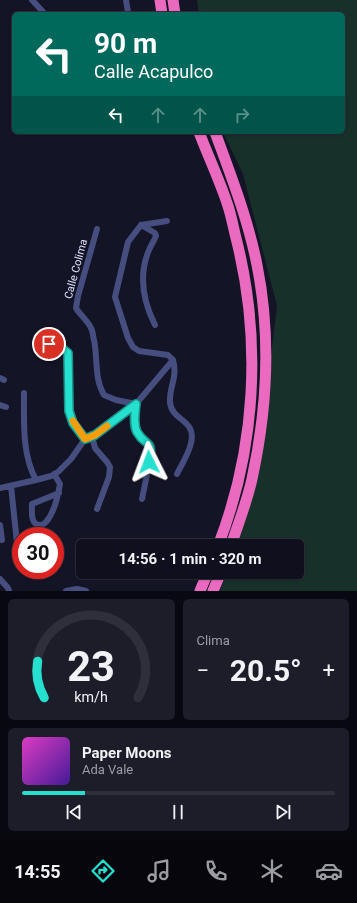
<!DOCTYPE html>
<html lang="es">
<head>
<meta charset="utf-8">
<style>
  :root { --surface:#0f0f1d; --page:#1d1d2a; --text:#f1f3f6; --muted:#9b9ca4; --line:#2f2f3b; --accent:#25e0cf }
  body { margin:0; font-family:Roboto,sans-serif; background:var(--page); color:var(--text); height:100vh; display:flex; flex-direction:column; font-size:15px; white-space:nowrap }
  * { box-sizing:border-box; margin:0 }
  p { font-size:13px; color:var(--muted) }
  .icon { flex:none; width:22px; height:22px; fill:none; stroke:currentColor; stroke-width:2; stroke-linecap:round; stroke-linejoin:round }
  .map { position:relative; height:591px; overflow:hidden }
  .panel { display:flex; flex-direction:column; gap:8px; padding:8px; background:#080810; flex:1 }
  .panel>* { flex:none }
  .banner { position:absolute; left:12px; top:12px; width:333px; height:122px; border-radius:6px; box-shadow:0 1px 3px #0004,0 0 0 1px var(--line); background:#00695c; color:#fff; overflow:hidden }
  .speed { position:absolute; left:12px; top:527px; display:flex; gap:8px; font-size:20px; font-weight:700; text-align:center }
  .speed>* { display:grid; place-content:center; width:52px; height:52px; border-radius:50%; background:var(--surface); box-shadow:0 1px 3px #0004,0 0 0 1px var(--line); line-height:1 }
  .speed .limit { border:6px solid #d22; background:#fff; color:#111 }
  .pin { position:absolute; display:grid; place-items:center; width:34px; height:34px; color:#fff; margin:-17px; border:2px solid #fff; border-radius:50%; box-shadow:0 1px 4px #0007 }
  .me { position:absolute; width:44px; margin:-22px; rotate:357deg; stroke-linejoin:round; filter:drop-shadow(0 0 3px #0008) }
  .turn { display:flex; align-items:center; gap:14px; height:84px; padding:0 16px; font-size:18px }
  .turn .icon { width:52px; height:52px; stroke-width:2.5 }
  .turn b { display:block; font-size:28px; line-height:34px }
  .lanes { display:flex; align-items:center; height:38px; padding:0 16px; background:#0003; justify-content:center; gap:20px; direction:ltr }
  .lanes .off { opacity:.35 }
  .big { font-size:30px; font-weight:700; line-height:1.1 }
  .panel .card { flex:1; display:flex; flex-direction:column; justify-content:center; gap:6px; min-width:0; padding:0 14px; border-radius:6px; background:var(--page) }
  .panel .dial { align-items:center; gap:0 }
  .dial svg { height:104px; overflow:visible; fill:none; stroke:var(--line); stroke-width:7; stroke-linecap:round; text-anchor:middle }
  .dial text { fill:var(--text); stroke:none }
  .song { display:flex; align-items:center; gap:12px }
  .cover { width:48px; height:48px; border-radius:6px; background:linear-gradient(135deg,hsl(310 70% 55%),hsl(260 70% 35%)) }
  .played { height:4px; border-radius:2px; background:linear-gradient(90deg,var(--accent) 20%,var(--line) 20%) }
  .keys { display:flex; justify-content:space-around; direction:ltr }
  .heat { display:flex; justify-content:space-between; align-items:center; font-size:22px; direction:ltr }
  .panel .tiles { flex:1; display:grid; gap:8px; grid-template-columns:1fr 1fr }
  .card:last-child { grid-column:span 2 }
  .trip { position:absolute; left:76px; top:539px; width:228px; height:40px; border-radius:6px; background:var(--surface); box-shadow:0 1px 3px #0004,0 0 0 1px var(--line); font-weight:700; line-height:40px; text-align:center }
  .menu { display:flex; height:64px; justify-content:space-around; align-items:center; background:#06060c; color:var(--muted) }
  .menu .icon { width:28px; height:28px }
  .menu .current { color:var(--accent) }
  .menu b { font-size:18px; color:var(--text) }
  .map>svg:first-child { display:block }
  .green { fill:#18302a }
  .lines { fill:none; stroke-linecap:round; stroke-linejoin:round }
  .street { stroke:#454e7f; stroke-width:6 }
  .highway { stroke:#ea6abf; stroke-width:11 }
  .route-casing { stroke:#189287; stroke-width:10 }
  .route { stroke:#25e0cf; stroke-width:7 }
  .slow { stroke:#f59e0b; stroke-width:7 }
  .labels { text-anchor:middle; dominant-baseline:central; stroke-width:4; stroke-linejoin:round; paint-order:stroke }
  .street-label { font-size:11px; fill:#dee0fa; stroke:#141427 }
</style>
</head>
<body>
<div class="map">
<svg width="357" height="591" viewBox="0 0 357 591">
  <rect width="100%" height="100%" fill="#141427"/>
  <path class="green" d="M197,0H357V591H220L227,572H297V546H236L255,489L277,306L243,174L223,132H343V14H199Z"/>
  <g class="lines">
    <path class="street" d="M32,0L45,14
      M126,0L128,12
      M141,225L128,242L115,297L128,338L133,347L139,351L168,355L173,360
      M141,225L155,233L156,236C154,241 151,245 149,250C138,276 143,301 155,325
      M141,225L167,221
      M97,229L78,296L76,308C80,315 88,321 91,328C93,331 93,337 94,340C98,359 94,378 104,395L116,400L136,404C135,412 133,424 137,433C141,439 148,443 152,450L142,499
      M36,340L62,348L68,353L69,411L73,423L85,439
      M173,360C178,377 169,387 170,402C171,421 197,419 191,443C189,453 182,464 177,474
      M0,378L4,380
      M24,393C24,422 22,455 36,480
      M0,405L6,407
      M92,436L95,448L107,462L110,467L109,477L97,509
      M54,474L60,484C58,496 54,513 46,522C44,524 43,525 40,525C30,525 32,511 32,504L59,493
      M11,486L17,543
      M0,488L36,480L51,476L58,472L71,459L85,439L95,435L136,404L173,360
      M0,525L2,540
      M0,579L8,588L9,591
      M66,591L77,589L86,591"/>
    <path class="highway" d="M160,0L162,14
      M173,0L175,14
      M199,132C208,156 219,179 227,203C231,214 233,226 236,238C262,340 256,448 218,546
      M215,132C231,176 248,219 257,265C271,335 267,410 252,479C247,502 238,524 231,546
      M200,591L208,572
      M213,591L221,572"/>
  </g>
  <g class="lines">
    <defs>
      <path id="route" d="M49,344L62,348L68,353L69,411L73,423L85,439L95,435L136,404C135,412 133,424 137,432C146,448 154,438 149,462"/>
    </defs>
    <use href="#route" class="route-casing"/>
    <use href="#route" class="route"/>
    <path class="slow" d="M73,421L85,439L95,435L107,426"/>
  </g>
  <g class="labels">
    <g class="street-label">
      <text transform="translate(76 269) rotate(-75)">Calle Colima</text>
    </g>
  </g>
</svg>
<div class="speed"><div class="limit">30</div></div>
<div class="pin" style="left:49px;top:344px;background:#d93025"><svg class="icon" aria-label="arrive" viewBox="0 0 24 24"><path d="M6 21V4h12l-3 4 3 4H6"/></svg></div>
<svg class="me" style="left:149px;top:462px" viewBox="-20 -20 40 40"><path d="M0-17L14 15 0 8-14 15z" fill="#25e0cf" stroke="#fff" stroke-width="4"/></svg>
<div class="trip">14:56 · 1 min · 320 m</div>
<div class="banner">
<div class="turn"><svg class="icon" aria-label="left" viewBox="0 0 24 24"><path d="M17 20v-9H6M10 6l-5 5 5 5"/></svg><div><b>90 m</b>Calle Acapulco</div></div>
<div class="lanes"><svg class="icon" aria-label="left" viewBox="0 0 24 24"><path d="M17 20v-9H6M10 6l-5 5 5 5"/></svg><svg class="icon off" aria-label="ahead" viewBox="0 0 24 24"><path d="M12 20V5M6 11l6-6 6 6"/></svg><svg class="icon off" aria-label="ahead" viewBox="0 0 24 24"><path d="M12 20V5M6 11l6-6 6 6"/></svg><svg class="icon off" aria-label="right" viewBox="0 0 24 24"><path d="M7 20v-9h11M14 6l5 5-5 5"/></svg></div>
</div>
</div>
<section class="panel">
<div class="tiles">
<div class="card dial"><svg viewBox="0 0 100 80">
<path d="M14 69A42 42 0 1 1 86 69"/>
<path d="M14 69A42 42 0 0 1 9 41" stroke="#25e0cf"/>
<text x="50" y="56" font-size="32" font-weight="700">23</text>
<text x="50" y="72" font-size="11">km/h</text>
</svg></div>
<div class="card"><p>Clima</p>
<div class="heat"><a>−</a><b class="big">20.5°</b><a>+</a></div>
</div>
<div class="card">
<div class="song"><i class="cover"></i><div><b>Paper Moons</b><p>Ada Vale</p></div></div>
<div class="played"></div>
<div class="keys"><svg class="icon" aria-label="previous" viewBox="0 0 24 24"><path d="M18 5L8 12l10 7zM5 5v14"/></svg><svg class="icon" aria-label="pause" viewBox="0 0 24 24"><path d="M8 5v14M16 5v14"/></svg><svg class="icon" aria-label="next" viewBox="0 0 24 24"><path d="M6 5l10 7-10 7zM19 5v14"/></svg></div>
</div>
</div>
</section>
<nav class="menu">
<b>14:55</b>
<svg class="icon current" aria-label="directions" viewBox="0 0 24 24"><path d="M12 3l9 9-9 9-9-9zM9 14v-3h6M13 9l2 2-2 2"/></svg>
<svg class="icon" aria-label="music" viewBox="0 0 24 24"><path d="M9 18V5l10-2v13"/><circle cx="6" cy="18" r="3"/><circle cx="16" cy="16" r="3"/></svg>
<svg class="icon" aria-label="phone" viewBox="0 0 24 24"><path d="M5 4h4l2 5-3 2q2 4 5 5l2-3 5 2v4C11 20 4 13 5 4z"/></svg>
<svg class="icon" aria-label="climate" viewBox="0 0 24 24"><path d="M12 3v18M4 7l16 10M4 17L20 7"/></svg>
<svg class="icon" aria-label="car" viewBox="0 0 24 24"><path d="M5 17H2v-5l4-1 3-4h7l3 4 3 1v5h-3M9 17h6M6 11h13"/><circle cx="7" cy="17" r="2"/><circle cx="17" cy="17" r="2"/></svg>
</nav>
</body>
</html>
